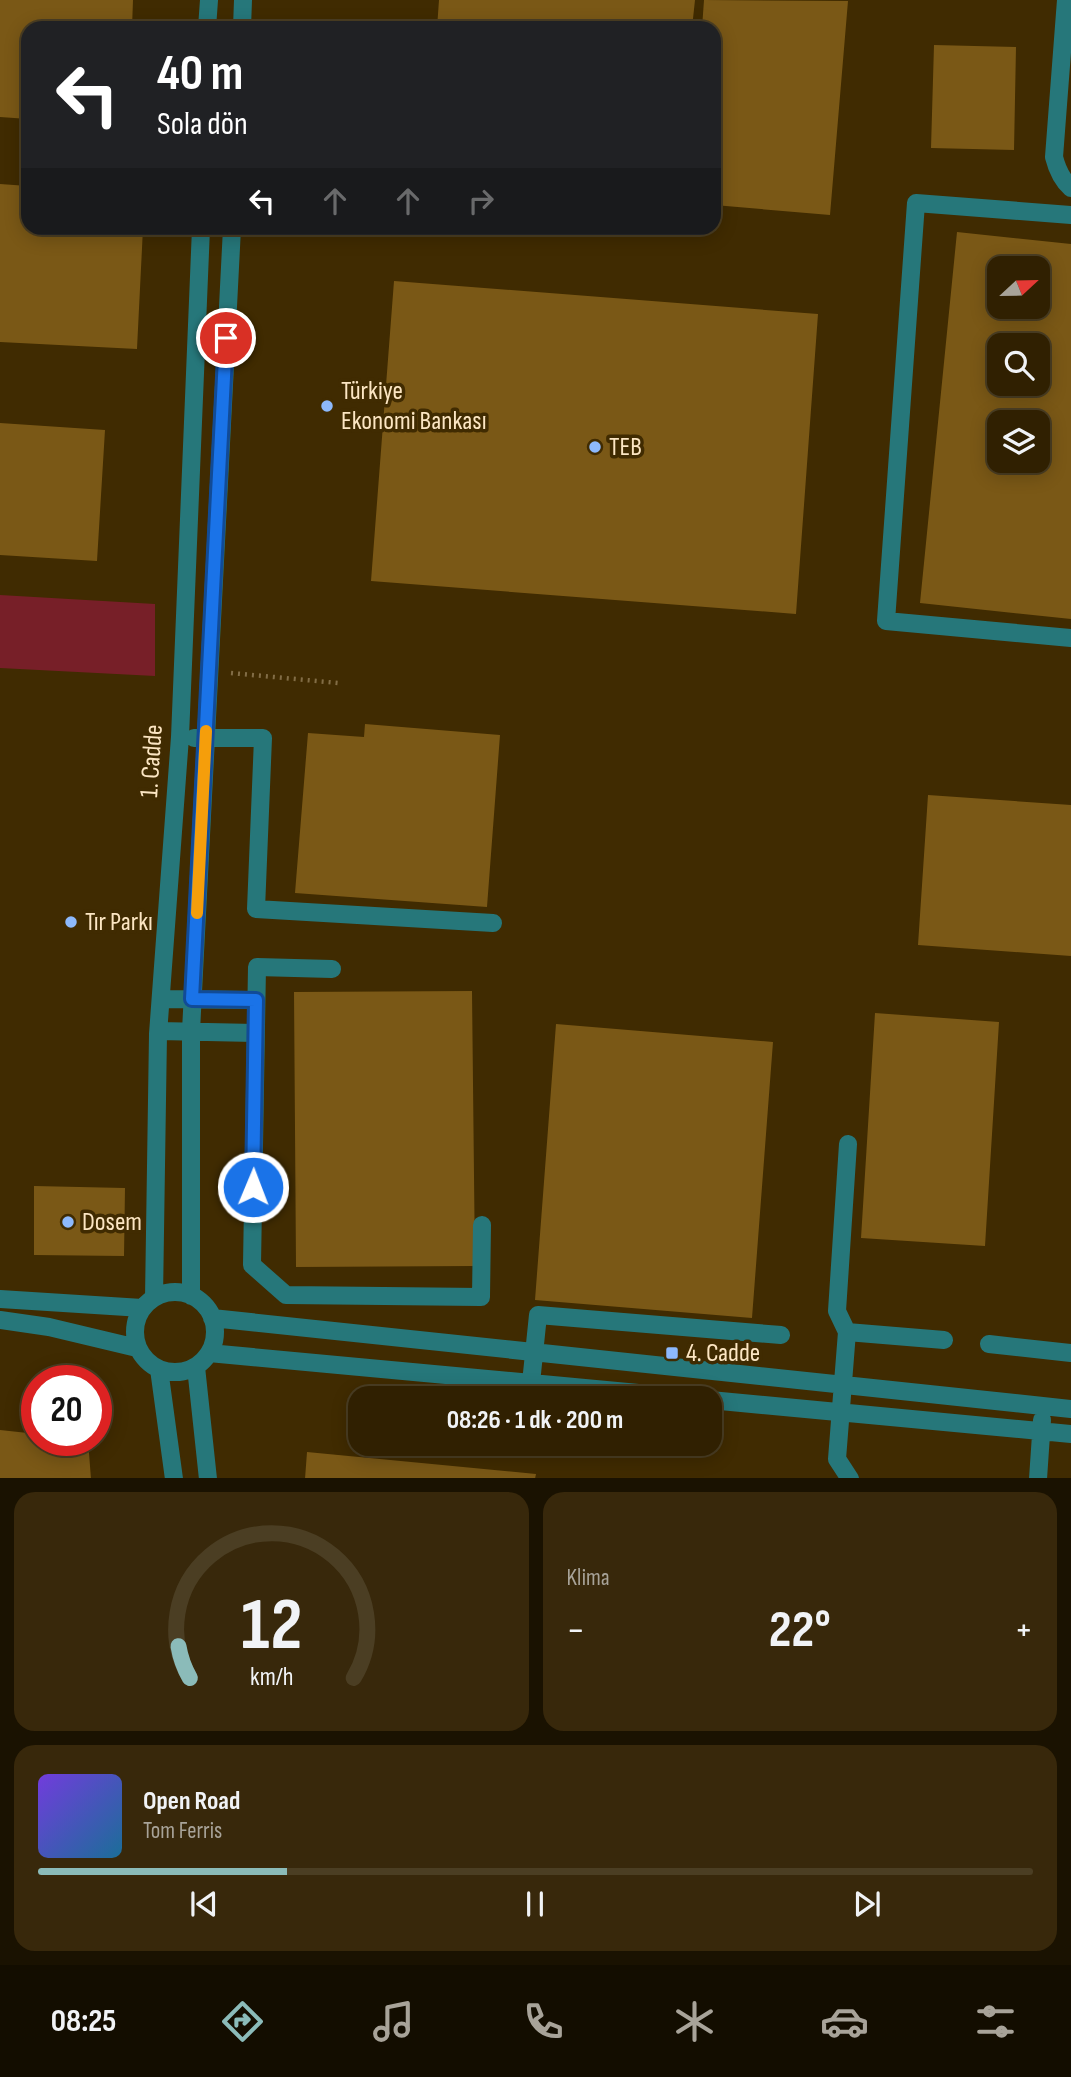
<!DOCTYPE html>
<html lang="tr">
<head>
<meta charset="utf-8">
<style>
  :root { --surface:#302001; --page:#38280b; --text:#f1f3f6; --muted:#a8a399; --line:#4b3e23; --accent:#8bbbb9 }
  body { margin:0; font-family:"Sofia Sans Condensed",sans-serif; background:var(--page); color:var(--text); height:100vh; display:flex; flex-direction:column; font-size:26px; white-space:nowrap }
  * { box-sizing:border-box; margin:0 }
  p { font-size:23px; color:var(--muted) }
  .icon { flex:none; width:38px; height:38px; fill:none; stroke:currentColor; stroke-width:2; stroke-linecap:round; stroke-linejoin:round }
  .map { position:relative; height:1478px; overflow:hidden }
  .details { display:flex; flex-direction:column; gap:14px; padding:14px; background:#1a1201; flex:1 }
  .details>* { flex:none }
  .hud { position:absolute; left:21px; top:21px; width:700px; height:214px; border-radius:21px; box-shadow:0 4px 18px #0003,0 0 0 2px var(--line); background:#202124; color:#fff; overflow:hidden }
  .needle { width:46px; rotate:68deg }
  .controls { position:absolute; left:987px; top:256px; display:grid; gap:14px }
  .controls a { display:grid; place-items:center; width:63px; height:63px; border-radius:14px; background:var(--surface); box-shadow:0 4px 18px #0003,0 0 0 2px var(--line); font-size:35px }
  .speed { position:absolute; left:21px; top:1365px; display:flex; gap:14px; font-size:35px; font-weight:700; text-align:center }
  .speed>* { display:grid; place-content:center; width:91px; height:91px; border-radius:50%; background:var(--surface); box-shadow:0 4px 18px #0003,0 0 0 2px var(--line); line-height:1 }
  .speed .limit { border:10px solid #d22; background:#fff; color:#111 }
  .pin { position:absolute; display:grid; place-items:center; width:60px; height:60px; color:#fff; margin:-30px; border:4px solid #fff; border-radius:50%; box-shadow:0 2px 7px #0007 }
  .me { position:absolute; width:77px; margin:-38px; rotate:1deg; stroke-linejoin:round; filter:drop-shadow(0 0 5px #0008) }
  .turn { display:flex; align-items:center; gap:24px; height:147px; padding:0 21px; font-size:32px }
  .turn .icon { width:91px; height:91px; stroke-width:2.5 }
  .turn b { display:block; font-size:49px; line-height:60px }
  .lanes { display:flex; align-items:center; height:66px; padding:0 21px; background:#0003; justify-content:center; gap:35px; direction:ltr }
  .lanes .off { opacity:.35 }
  .big { font-size:52px; font-weight:700; line-height:1.1 }
  .details .card { flex:1; display:flex; flex-direction:column; justify-content:center; gap:10px; min-width:0; padding:0 24px; border-radius:21px; background:var(--page) }
  .details .dial { align-items:center; gap:0 }
  .dial svg { height:182px; overflow:visible; fill:none; stroke:var(--line); stroke-width:7; stroke-linecap:round; text-anchor:middle }
  .dial text { fill:var(--text); stroke:none }
  .song { display:flex; align-items:center; gap:21px }
  .cover { width:84px; height:84px; border-radius:10px; background:linear-gradient(135deg,hsl(260 70% 55%),hsl(200 70% 35%)) }
  .played { height:7px; border-radius:4px; background:linear-gradient(90deg,var(--accent) 25%,var(--line) 25%) }
  .keys { display:flex; justify-content:space-around; direction:ltr }
  .heat { display:flex; justify-content:space-between; align-items:center; font-size:38px; direction:ltr }
  .details .tiles { flex:1; display:grid; gap:14px; grid-template-columns:1fr 1fr }
  .card:last-child { grid-column:span 2 }
  .trip { position:absolute; left:348px; top:1386px; width:374px; height:70px; border-radius:21px; background:var(--surface); box-shadow:0 4px 18px #0003,0 0 0 2px var(--line); font-weight:700; line-height:70px; text-align:center }
  .menu { display:flex; height:112px; justify-content:space-around; align-items:center; background:#130d00; color:var(--muted) }
  .menu .icon { width:49px; height:49px }
  .menu .active { color:var(--accent) }
  .menu b { font-size:32px; color:var(--text) }
  .map>svg:first-child { display:block }
  .green { fill:#771f28 }
  .building { fill:#7a5816; fill-rule:evenodd }
  .lines { fill:none; stroke-linecap:round; stroke-linejoin:round }
  .path { stroke:#826d46; stroke-width:4.5; stroke-dasharray:2 5; stroke-linecap:butt }
  .minor { stroke:#26777a; stroke-width:18 }
  .route-casing { stroke:#114b97; stroke-width:18 }
  .route { stroke:#1a73e8; stroke-width:12 }
  .slow { stroke:#f59e0b; stroke-width:12 }
  .poi-dot { fill:#8db9fc; stroke:#402b01; stroke-width:2.5 }
  .labels { text-anchor:middle; dominant-baseline:central; stroke-width:7; stroke-linejoin:round; paint-order:stroke }
  .poi-label { font-size:26px; fill:#fce6c3; stroke:#402b01; text-anchor:start }
  .street-label { font-size:26px; fill:#fce6c3; stroke:#402b01 }
</style>
</head>
<body>
<div class="map">
<svg width="1071" height="1479" viewBox="0 0 1071 1479">
  <rect width="100%" height="100%" fill="#402b01"/>
  <path class="green" d="M0,595L155,604V676L0,668Z"/>
  <path class="building" d="M0,0H133L132,28H28V119L0,117Z
    M439,0H695L692,28H437Z
    M704,0L848,1L830,215L714,205V28H702Z
    M934,45L1016,47L1014,150L931,148Z
    M0,184L28,186V228H143L137,349L0,342Z
    M957,232L1071,244V619L920,603ZM999,268H1038V306H999ZM999,345H1038V383H999ZM999,422H1038V460H999Z
    M394,281L818,314L796,614L371,581Z
    M0,423L105,430L97,561L0,555Z
    M365,724L500,735L487,907L295,893L308,733L364,737Z
    M928,795L1071,805V956L918,945Z
    M472,991L475,1266L296,1267L294,992Z
    M875,1013L999,1022L985,1246L861,1238Z
    M556,1024L773,1042L752,1318L535,1300Z
    M34,1186L125,1188L124,1256L34,1255Z
    M0,1430L37,1434V1440H88L91,1479H0Z
    M307,1452L536,1474L535,1479H305Z"/>
  <g class="lines">
    <path class="path" d="M231,673L338,683"/>
    <path class="minor" d="M1066,0L1054,157C1057,169 1061,179 1071,188
      M207,28L209,0
      M242,28L243,0
      M1071,215L916,203L886,621L1071,638
      M194,738H263L256,909L493,923
      M332,969L257,967L252,1265L286,1295L481,1297L482,1225
      M161,999L256,1000
      M159,1031L255,1033
      M135 1332a40 40 0 1 1 80 0a40 40 0 1 1-80 0Z
      M191,1296V1031L232,228
      M154,1298L158,1034L180,737L201,228
      M0,1299L142,1308
      M212,1318L1071,1409
      M0,1320L49,1327L137,1348
      M847,1332L837,1311L848,1144
      M989,1344L1071,1353
      M209,1353L692,1398
      M196,1367L208,1479
      M159,1369L174,1479
      M531,1383L538,1315L781,1335
      M710,1400L1071,1434
      M850,1479L837,1459L847,1332L944,1340
      M1038,1479L1042,1420"/>
  </g>
  <g class="lines">
    <defs>
      <path id="route" d="M226,338L192,999L256,1000L253,1187"/>
    </defs>
    <use href="#route" class="route-casing"/>
    <use href="#route" class="route"/>
    <path class="slow" d="M197,913L206,731"/>
  </g>
  <g class="poi-dot">
    <circle cx="327" cy="406" r="7"/>
    <circle cx="595" cy="447" r="7"/>
    <circle cx="71" cy="922" r="7"/>
    <circle cx="68" cy="1222" r="7"/>
    <rect x="665" y="1346" width="14" height="14" rx="3.5"/>
  </g>
  <g class="labels">
    <g class="poi-label">
      <text x="341" y="391">Türkiye<tspan x="341" dy="30">Ekonomi Bankası</tspan></text>
      <text x="609" y="447">TEB</text>
      <text x="85" y="922">Tır Parkı</text>
      <text x="82" y="1222">Dosem</text>
      <text x="686" y="1353">4. Cadde</text>
    </g>
    <g class="street-label">
      <text transform="translate(152 761) rotate(-86)">1. Cadde</text>
    </g>
  </g>
</svg>
<div class="controls">
<a><svg class="needle" viewBox="-14 -14 28 28"><path d="M0-13l5 13h-10z" fill="#e53935"/><path d="M0 13l5-13h-10z" fill="#a8a399"/></svg></a>
<a><svg class="icon" aria-label="search" viewBox="0 0 24 24"><circle cx="10" cy="10" r="6"/><path d="M15 15l6 6"/></svg></a>
<a><svg class="icon" aria-label="layers" viewBox="0 0 24 24"><path d="M12 4l9 5-9 5-9-5zM3 14l9 5 9-5"/></svg></a>
</div>
<div class="speed"><div class="limit">20</div></div>
<div class="pin" style="left:226px;top:338px;background:#d93025"><svg class="icon" aria-label="arrive" viewBox="0 0 24 24"><path d="M6 21V4h12l-3 4 3 4H6"/></svg></div>
<svg class="me" style="left:253px;top:1187px" viewBox="-20 -20 40 40"><circle r="17" fill="#1a73e8" stroke="#fff" stroke-width="3"/><path d="M0-11L8 9 0 5-8 9z" fill="#fff"/></svg>
<div class="trip">08:26 · 1 dk · 200 m</div>
<div class="hud">
<div class="turn"><svg class="icon" aria-label="left" viewBox="0 0 24 24"><path d="M17 20v-9H6M10 6l-5 5 5 5"/></svg><div><b>40 m</b>Sola dön</div></div>
<div class="lanes"><svg class="icon" aria-label="left" viewBox="0 0 24 24"><path d="M17 20v-9H6M10 6l-5 5 5 5"/></svg><svg class="icon off" aria-label="ahead" viewBox="0 0 24 24"><path d="M12 20V5M6 11l6-6 6 6"/></svg><svg class="icon off" aria-label="ahead" viewBox="0 0 24 24"><path d="M12 20V5M6 11l6-6 6 6"/></svg><svg class="icon off" aria-label="right" viewBox="0 0 24 24"><path d="M7 20v-9h11M14 6l5 5-5 5"/></svg></div>
</div>
</div>
<section class="details">
<div class="tiles">
<div class="card dial"><svg viewBox="0 0 100 80">
<path d="M14 69A42 42 0 1 1 86 69"/>
<path d="M14 69A42 42 0 0 1 9 55" stroke="#8bbbb9"/>
<text x="50" y="56" font-size="32" font-weight="700">12</text>
<text x="50" y="72" font-size="11">km/h</text>
</svg></div>
<div class="card"><p>Klima</p>
<div class="heat"><a>−</a><b class="big">22°</b><a>+</a></div>
</div>
<div class="card">
<div class="song"><i class="cover"></i><div><b>Open Road</b><p>Tom Ferris</p></div></div>
<div class="played"></div>
<div class="keys"><svg class="icon" aria-label="previous" viewBox="0 0 24 24"><path d="M18 5L8 12l10 7zM5 5v14"/></svg><svg class="icon" aria-label="pause" viewBox="0 0 24 24"><path d="M8 5v14M16 5v14"/></svg><svg class="icon" aria-label="next" viewBox="0 0 24 24"><path d="M6 5l10 7-10 7zM19 5v14"/></svg></div>
</div>
</div>
</section>
<nav class="menu">
<b>08:25</b>
<svg class="icon active" aria-label="directions" viewBox="0 0 24 24"><path d="M12 3l9 9-9 9-9-9zM9 14v-3h6M13 9l2 2-2 2"/></svg>
<svg class="icon" aria-label="music" viewBox="0 0 24 24"><path d="M9 18V5l10-2v13"/><circle cx="6" cy="18" r="3"/><circle cx="16" cy="16" r="3"/></svg>
<svg class="icon" aria-label="phone" viewBox="0 0 24 24"><path d="M5 4h4l2 5-3 2q2 4 5 5l2-3 5 2v4C11 20 4 13 5 4z"/></svg>
<svg class="icon" aria-label="climate" viewBox="0 0 24 24"><path d="M12 3v18M4 7l16 10M4 17L20 7"/></svg>
<svg class="icon" aria-label="car" viewBox="0 0 24 24"><path d="M5 17H2v-5l4-1 3-4h7l3 4 3 1v5h-3M9 17h6M6 11h13"/><circle cx="7" cy="17" r="2"/><circle cx="17" cy="17" r="2"/></svg>
<svg class="icon" aria-label="filters" viewBox="0 0 24 24"><path d="M4 7h16M4 17h16"/><circle cx="9" cy="7" r="2"/><circle cx="15" cy="17" r="2"/></svg>
</nav>
</body>
</html>
